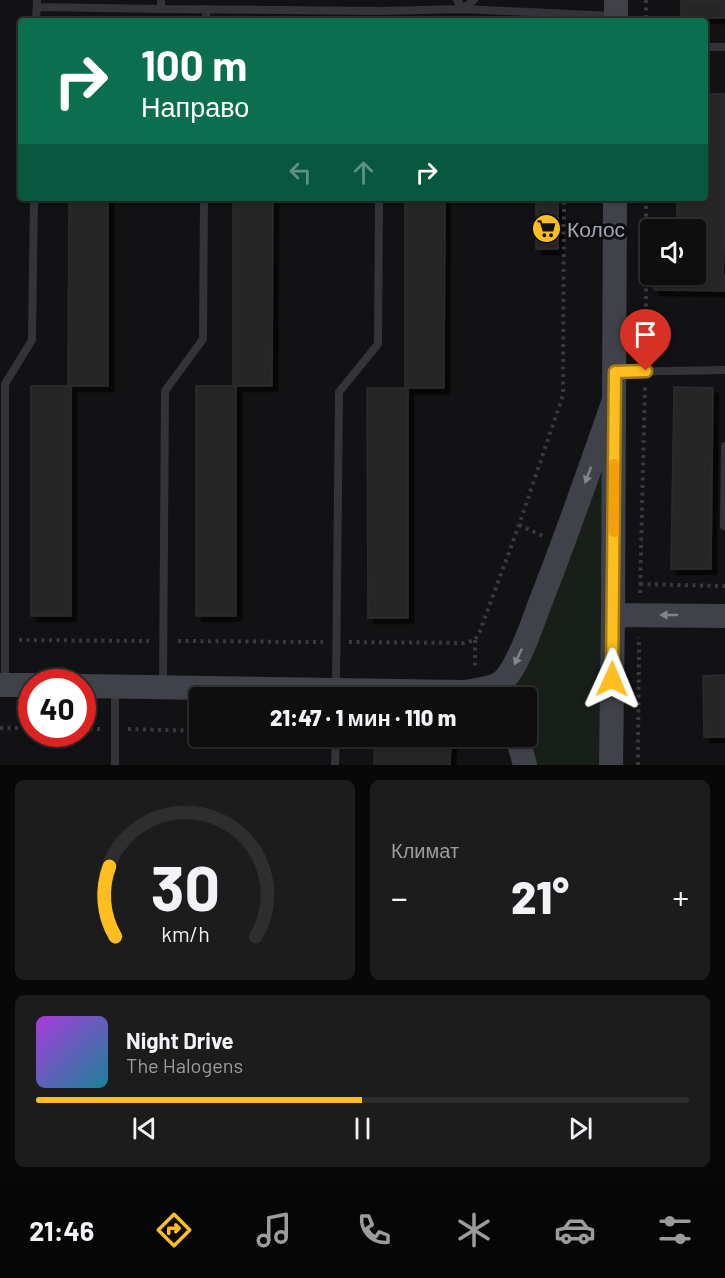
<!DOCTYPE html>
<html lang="ru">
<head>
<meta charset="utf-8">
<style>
  :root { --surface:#0e0e0f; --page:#1c1c1d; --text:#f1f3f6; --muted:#9b9c9e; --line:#2e2e2f; --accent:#ffbe1f }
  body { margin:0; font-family:Barlow,sans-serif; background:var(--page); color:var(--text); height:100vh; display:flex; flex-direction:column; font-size:22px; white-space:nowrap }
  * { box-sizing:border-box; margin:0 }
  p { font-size:20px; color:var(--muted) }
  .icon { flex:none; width:33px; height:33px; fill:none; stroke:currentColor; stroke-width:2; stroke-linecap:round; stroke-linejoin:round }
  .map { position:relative; height:765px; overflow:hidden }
  .details { display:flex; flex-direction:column; gap:15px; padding:15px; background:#080808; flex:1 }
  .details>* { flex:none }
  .hud { position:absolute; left:18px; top:18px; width:690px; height:183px; border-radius:6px; box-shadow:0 2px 4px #0004,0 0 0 2px var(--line); background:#0b6e4f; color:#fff; overflow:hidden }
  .buttons { position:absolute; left:640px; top:219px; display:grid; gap:12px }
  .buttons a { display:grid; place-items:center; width:66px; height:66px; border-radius:6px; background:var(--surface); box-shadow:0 2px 4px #0004,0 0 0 2px var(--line); font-size:30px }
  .speed { position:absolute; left:18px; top:669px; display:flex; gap:12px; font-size:30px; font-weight:700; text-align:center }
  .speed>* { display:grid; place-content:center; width:78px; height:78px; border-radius:50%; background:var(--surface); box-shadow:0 2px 4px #0004,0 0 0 2px var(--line); line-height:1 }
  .speed .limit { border:9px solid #d22; background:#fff; color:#111 }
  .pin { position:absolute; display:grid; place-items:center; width:51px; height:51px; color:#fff; margin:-62px -26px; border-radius:50% 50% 50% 0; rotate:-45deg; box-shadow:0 0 6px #0007 }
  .pin .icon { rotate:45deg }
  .me { position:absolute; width:66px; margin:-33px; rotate:1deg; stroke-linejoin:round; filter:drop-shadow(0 0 4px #0008) }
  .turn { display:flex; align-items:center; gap:21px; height:126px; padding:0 24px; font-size:27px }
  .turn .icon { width:78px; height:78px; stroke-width:2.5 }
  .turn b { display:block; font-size:42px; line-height:51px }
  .lanes { display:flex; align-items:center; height:57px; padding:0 24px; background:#0003; justify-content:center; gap:30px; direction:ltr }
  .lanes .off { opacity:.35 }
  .big { font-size:45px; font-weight:800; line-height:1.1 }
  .details .tile { flex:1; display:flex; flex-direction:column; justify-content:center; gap:9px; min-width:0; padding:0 21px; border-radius:9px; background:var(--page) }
  .details .dial { align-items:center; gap:0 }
  .dial svg { height:156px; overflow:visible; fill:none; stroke:var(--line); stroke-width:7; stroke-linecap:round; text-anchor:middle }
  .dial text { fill:var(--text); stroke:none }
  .song { display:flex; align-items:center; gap:18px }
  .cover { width:72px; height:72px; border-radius:9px; background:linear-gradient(135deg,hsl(280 70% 55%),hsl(190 70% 35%)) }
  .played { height:6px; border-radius:3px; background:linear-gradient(90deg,var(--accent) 50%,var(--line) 50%) }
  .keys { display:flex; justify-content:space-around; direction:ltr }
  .heat { display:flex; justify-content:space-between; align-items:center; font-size:33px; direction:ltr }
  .details .tiles { flex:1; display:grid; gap:15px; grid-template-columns:1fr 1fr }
  .tile:last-child { grid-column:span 2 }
  .trip { position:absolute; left:189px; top:687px; width:348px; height:60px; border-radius:6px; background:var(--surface); box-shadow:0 2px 4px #0004,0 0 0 2px var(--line); font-weight:800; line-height:60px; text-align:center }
  .dock { display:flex; height:96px; justify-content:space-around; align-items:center; background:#060606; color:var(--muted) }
  .dock .icon { width:42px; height:42px }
  .dock .selected { color:var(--accent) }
  .dock b { font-size:27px; color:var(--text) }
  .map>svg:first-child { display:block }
  .green { fill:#181f19 }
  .building { fill:#252528; stroke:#2c2c30; stroke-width:1.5; filter:url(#shadow) }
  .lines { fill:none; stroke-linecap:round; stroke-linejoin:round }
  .path { stroke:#393a40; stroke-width:4; stroke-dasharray:3 4.5; stroke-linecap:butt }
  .lane { stroke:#333339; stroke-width:8 }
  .secondary { stroke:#404249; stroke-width:24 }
  .oneway { fill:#80848f }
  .route-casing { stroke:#a67c14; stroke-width:15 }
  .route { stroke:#ffbe1f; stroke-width:10 }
  .slow { stroke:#f59e0b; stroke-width:10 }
  .labels { text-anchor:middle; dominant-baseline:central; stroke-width:6; stroke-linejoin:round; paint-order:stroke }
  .poi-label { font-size:21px; fill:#a2a7b5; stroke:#0d0d0f; text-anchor:start }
</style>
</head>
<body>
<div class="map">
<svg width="725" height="765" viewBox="0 0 725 765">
  <defs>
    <filter id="shadow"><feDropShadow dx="5.5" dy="5.5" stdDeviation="0" flood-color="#0009"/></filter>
  </defs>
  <rect width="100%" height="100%" fill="#121214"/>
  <path class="green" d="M614,400L611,765H526V698L479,697L500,683Z"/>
  <path class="building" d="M681,0H725V18H681Z
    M705,94H725V224L723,275H725V291L654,290V274H696V230H684V224L677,223V198H705Z
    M69,198H108V386H68Z
    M233,198H273L272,386H233Z
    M405,198H445L444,388H405Z
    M536,204H558V249H536Z
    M31,386H71V616H31Z
    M196,386H236V616H196Z
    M674,387L713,388L711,569H671Z
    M367,388H408V618H368Z
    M725,675V737H704L703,676Z
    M375,740L451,742L450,765H374Z"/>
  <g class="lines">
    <path class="path" d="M646,0V21
      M646,359V198
      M519,525L543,536
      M640,584L725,586
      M640,593L645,385
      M19,640L149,641
      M475,640V670
      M178,641L323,642
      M349,642L464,643L475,640L480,631L519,525L563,395L564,198
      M0,728H32
      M82,729H103
      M128,729L200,731
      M483,736C489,739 494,743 496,750
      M638,765L639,637"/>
    <path class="lane" d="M457,0L463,9L474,0
      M37,7L161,9V0
      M161,9L380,11L463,9L613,16
      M36,21L37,0
      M206,21V9
      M705,47H725
      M615,372L725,370
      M724,526L725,446
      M5,682V384L32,340L34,198
      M163,686L165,391L203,339L204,198
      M336,688L339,392L378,344L379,198
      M115,765V687
      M335,765L336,736"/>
    <path class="secondary" d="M616,21V0
      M613,615L725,616
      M0,685H32
      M82,686L464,692C475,690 490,689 500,683C518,671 534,618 542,598C568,532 591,466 614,400
      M517,736L525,765
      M611,765L613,615L615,198"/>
  </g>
  <defs><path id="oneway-solid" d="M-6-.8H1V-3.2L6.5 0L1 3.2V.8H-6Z" transform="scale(1.5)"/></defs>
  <g class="oneway">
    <use href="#oneway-solid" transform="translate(588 475) rotate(110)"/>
    <use href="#oneway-solid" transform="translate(669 615) rotate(-180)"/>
    <use href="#oneway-solid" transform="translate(518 657) rotate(115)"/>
  </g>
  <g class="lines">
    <defs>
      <path id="route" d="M612,679L615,372L646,371"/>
    </defs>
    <use href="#route" class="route-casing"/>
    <use href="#route" class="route"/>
    <path class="slow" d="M614,532V464"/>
  </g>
  <defs>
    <symbol id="supermarket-disc" viewBox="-11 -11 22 22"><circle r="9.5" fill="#ffbe1f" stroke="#0d0d0f"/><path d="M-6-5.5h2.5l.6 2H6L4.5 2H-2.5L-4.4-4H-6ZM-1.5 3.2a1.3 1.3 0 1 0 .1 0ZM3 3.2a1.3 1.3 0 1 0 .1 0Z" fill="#111"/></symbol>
  </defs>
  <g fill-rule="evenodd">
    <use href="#supermarket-disc" x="530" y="212" width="33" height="33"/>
  </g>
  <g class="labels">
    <g class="poi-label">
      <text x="567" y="228">Колос</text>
    </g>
  </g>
</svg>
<div class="buttons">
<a><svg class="icon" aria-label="sound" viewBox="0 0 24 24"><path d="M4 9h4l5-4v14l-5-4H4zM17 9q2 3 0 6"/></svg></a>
</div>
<div class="speed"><div class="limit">40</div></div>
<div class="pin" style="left:646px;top:371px;background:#d93025"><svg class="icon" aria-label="arrive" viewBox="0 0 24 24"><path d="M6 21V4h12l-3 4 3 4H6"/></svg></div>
<svg class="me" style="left:612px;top:679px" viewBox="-20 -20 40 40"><path d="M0-17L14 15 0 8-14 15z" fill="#ffbe1f" stroke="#fff" stroke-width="4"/></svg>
<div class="trip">21:47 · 1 мин · 110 m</div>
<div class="hud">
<div class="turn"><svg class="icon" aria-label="right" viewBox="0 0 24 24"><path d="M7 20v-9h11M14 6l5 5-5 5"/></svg><div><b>100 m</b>Направо</div></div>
<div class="lanes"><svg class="icon off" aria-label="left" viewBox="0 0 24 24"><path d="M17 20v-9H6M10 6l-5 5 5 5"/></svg><svg class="icon off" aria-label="ahead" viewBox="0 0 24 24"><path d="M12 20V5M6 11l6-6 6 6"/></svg><svg class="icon" aria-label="right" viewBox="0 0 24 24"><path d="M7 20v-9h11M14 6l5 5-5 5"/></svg></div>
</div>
</div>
<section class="details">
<div class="tiles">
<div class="tile dial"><svg viewBox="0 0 100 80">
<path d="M14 69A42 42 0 1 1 86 69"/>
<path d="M14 69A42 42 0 0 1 11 33" stroke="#ffbe1f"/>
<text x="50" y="56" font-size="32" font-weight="700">30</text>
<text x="50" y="72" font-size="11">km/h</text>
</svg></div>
<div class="tile"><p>Климат</p>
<div class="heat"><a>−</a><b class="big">21°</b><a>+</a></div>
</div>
<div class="tile">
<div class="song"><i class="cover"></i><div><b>Night Drive</b><p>The Halogens</p></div></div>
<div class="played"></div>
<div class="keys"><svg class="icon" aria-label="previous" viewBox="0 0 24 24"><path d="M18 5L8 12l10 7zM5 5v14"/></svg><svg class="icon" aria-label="pause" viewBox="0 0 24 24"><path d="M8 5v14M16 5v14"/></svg><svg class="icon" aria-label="next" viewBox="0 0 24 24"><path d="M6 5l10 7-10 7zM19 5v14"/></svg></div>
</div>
</div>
</section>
<nav class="dock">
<b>21:46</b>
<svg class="icon selected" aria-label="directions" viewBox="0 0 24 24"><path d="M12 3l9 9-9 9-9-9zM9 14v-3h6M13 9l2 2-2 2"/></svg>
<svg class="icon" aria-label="music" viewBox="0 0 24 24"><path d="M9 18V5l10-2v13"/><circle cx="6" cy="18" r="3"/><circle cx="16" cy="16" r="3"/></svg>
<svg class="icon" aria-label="phone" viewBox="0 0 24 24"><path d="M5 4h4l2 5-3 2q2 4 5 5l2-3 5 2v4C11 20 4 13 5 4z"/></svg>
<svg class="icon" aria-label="climate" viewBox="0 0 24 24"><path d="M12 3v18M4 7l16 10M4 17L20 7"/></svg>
<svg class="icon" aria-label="car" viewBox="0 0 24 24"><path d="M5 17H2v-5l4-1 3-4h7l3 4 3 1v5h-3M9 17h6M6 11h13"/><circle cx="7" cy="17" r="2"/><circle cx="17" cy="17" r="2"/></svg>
<svg class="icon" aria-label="filters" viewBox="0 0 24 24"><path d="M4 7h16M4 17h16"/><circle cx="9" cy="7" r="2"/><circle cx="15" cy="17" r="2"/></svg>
</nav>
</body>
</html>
